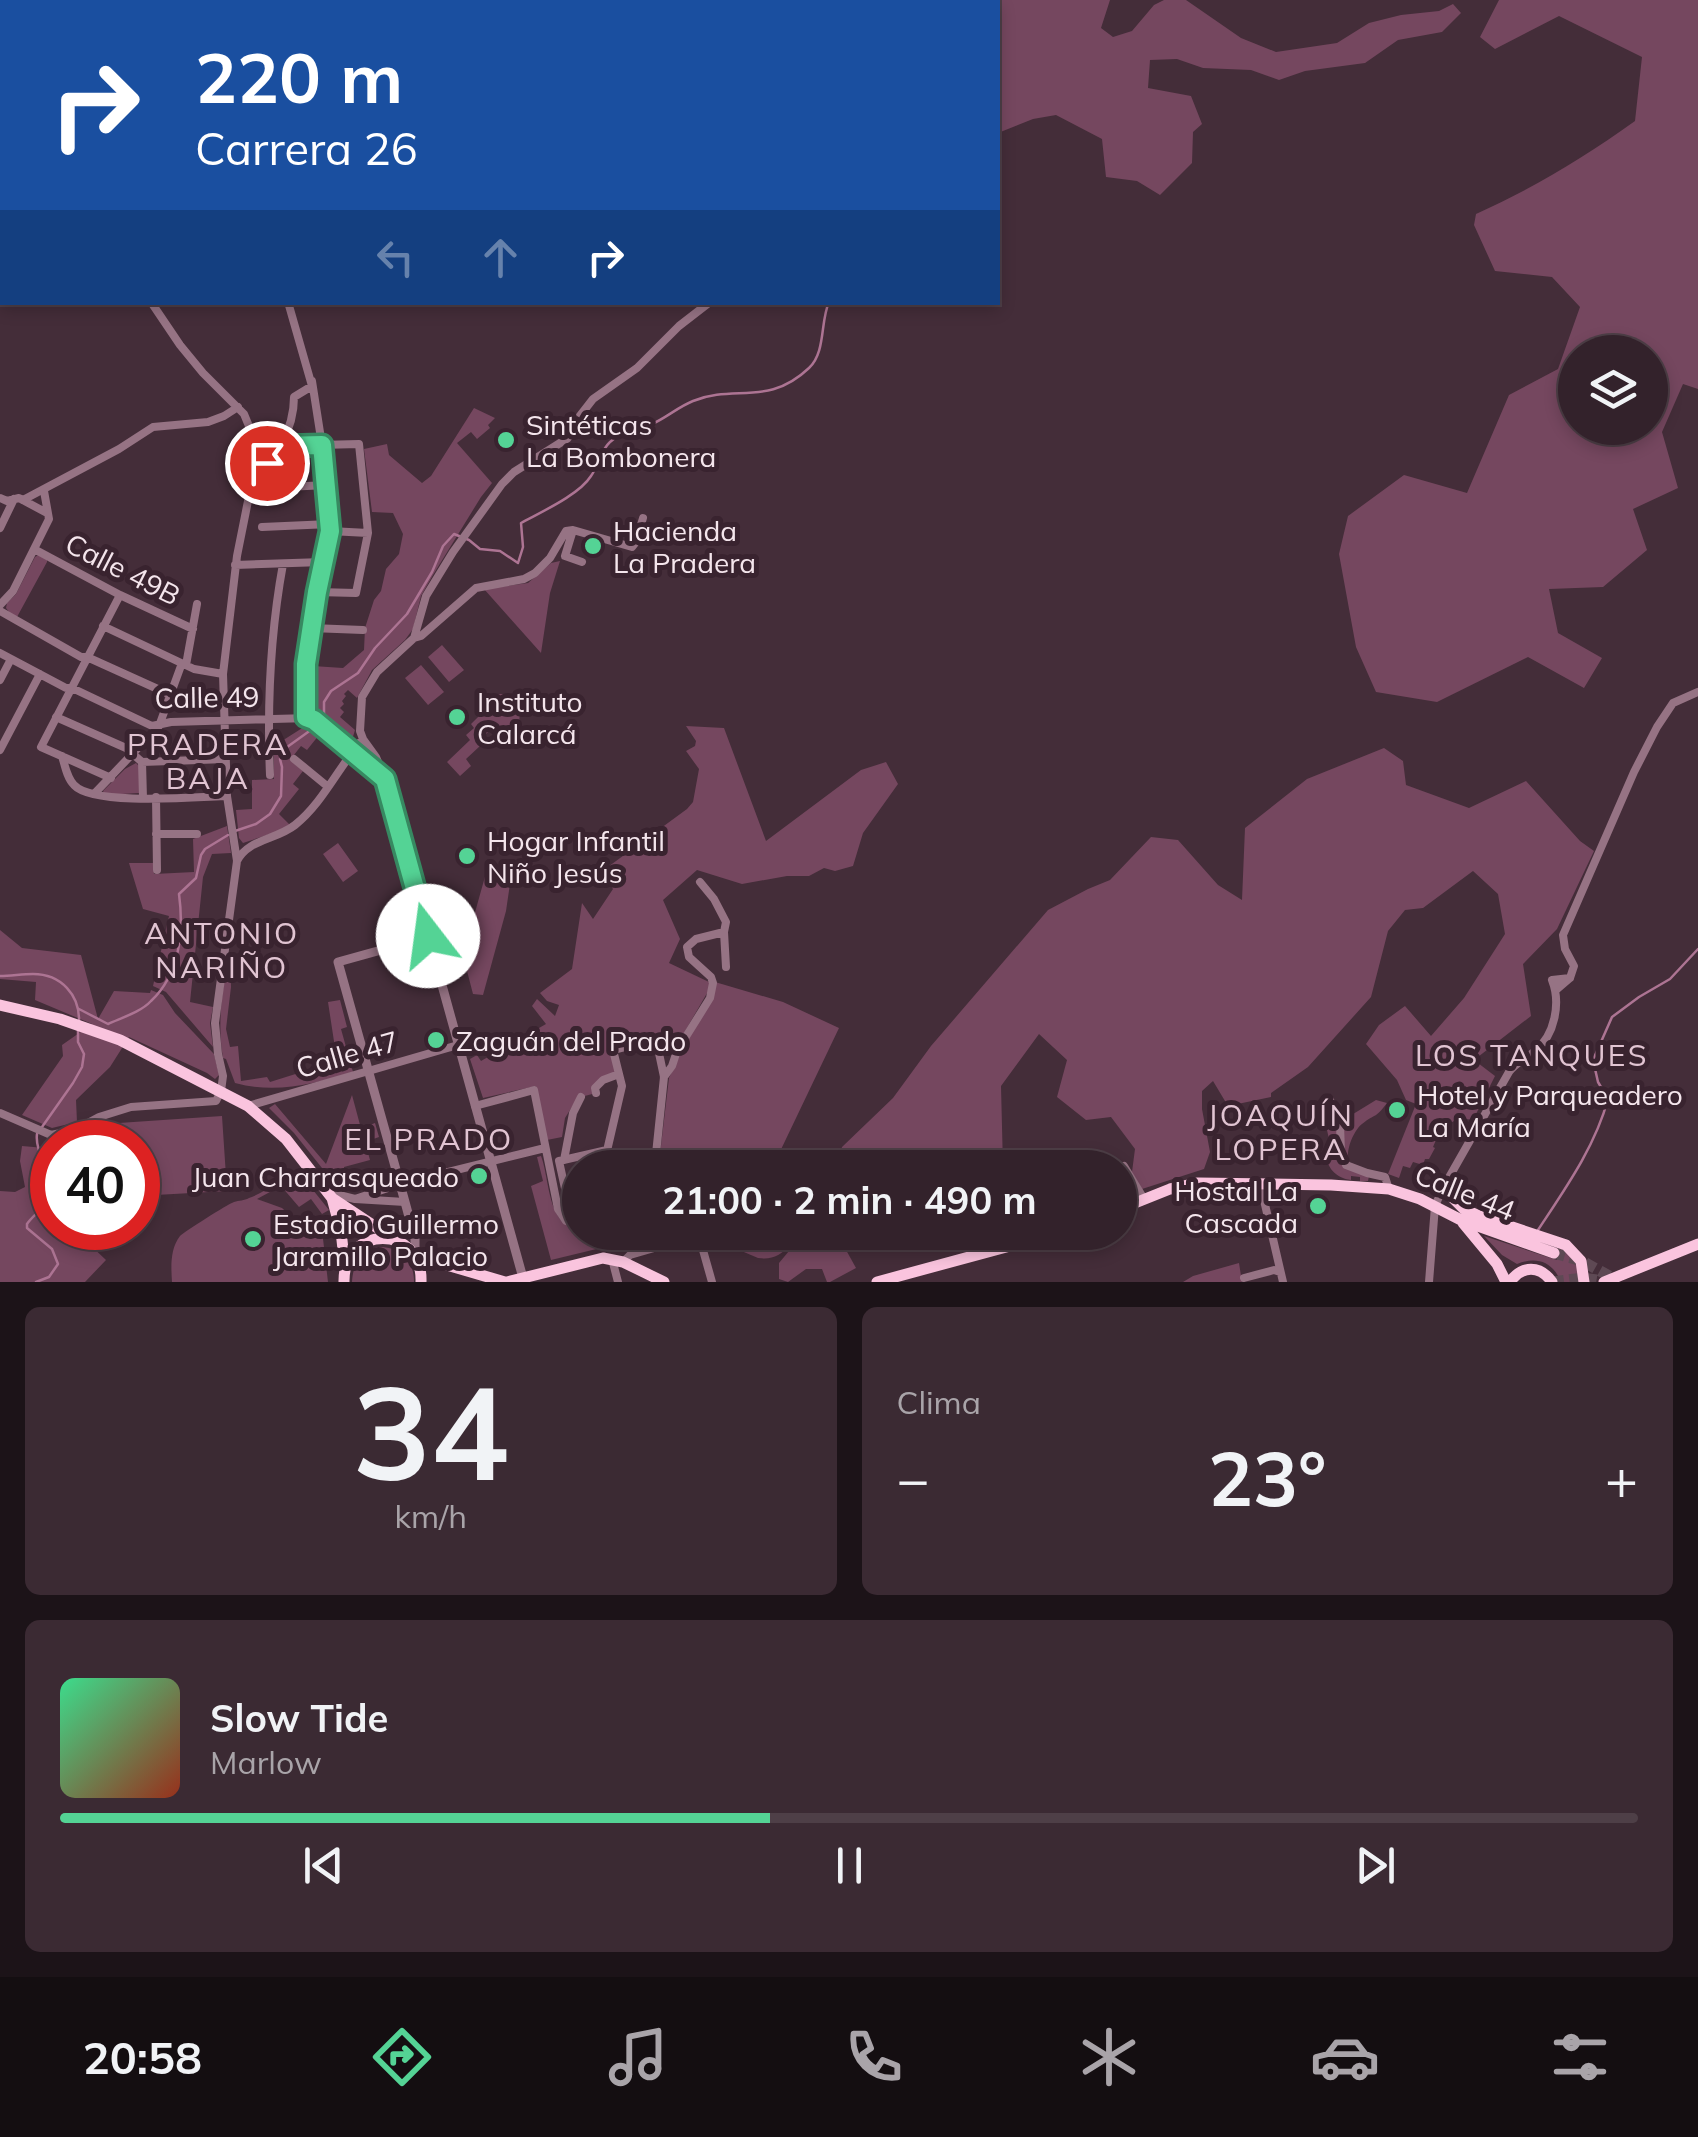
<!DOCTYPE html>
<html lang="es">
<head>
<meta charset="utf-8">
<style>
  :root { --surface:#33222b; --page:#3b2a33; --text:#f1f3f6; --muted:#a9a4a9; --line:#4e3f47; --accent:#54d395 }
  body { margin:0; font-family:Mulish,sans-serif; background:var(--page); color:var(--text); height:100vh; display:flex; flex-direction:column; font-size:38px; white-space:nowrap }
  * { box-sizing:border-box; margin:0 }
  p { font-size:32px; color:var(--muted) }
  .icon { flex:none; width:55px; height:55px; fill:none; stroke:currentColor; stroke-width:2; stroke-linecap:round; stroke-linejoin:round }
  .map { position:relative; height:1282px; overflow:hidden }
  .drawer { display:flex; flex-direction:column; gap:25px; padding:25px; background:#1c1318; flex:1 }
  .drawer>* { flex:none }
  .guide { position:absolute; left:0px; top:0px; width:1000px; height:305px; box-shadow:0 5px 15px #0003,0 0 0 2px var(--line); background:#1a4fa0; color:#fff; overflow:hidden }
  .buttons { position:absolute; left:1558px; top:335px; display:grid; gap:20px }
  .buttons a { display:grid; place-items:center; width:110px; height:110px; border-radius:50%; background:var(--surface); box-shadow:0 5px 15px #0003,0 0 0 2px var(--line); font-size:50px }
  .speed { position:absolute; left:30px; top:1120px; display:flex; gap:20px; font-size:50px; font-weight:700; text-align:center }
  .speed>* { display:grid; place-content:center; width:130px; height:130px; border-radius:50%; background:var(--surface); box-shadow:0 5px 15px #0003,0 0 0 2px var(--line); line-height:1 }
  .speed .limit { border:15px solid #d22; background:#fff; color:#111 }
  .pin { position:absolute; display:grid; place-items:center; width:85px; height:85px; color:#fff; margin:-42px; border:5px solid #fff; border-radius:50%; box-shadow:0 2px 10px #0007 }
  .me { position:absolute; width:110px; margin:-55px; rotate:345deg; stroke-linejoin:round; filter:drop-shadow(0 0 8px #0008) }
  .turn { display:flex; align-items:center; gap:35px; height:210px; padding:0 30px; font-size:45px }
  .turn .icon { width:130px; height:130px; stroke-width:2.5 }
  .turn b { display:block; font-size:70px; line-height:85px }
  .lanes { display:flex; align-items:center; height:95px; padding:0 30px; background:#0003; justify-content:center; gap:50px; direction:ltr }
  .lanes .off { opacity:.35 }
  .big { font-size:75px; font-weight:700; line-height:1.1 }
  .drawer .tile { flex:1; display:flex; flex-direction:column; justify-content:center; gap:15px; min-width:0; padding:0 35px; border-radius:15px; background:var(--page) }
  .drawer .dial { align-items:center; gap:0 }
  .dial b { font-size:130px; line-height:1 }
  .song { display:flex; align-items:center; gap:30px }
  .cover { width:120px; height:120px; border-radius:15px; background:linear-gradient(135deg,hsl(150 70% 55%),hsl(10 70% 35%)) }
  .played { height:10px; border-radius:5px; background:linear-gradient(90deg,var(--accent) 45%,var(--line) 45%) }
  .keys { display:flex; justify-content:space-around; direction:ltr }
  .heat { display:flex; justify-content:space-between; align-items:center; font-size:55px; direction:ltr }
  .drawer .tiles { flex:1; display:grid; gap:25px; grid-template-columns:1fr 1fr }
  .tile:last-child { grid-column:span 2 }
  .trip { position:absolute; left:562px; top:1150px; width:575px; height:100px; border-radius:50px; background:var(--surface); box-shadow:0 5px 15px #0003,0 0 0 2px var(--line); font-weight:700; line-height:100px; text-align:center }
  .menu { display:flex; height:160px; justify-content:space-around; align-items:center; background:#140e11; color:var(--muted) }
  .menu .icon { width:70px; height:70px }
  .menu .selected { color:var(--accent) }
  .menu b { font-size:45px; color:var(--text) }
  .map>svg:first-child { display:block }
  .green { fill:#75475f; fill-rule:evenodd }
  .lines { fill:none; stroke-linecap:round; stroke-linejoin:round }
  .stream { stroke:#ad7493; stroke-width:2.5 }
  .trunk-tunnel { stroke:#5e4954; stroke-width:11; stroke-dasharray:11 5.5; stroke-linecap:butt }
  .minor { stroke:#967384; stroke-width:8 }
  .tertiary { stroke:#967384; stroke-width:9 }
  .trunk { stroke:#fac4de; stroke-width:11 }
  .route-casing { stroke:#378961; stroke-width:25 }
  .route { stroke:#54d395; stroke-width:18 }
  .poi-dot { fill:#54d395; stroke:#39232f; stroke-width:4 }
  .labels { text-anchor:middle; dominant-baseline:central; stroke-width:10; stroke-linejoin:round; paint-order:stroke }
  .poi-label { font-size:28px; fill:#f4e5ec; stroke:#39232f; text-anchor:start }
  .street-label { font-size:28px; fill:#f4e5ec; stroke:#39232f }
  .neighbourhood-label { font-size:30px; letter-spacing:2.5px; fill:#e1c4d2; stroke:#39232f }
</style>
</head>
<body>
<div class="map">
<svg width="1698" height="1282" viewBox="0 0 1698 1282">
  <rect width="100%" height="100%" fill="#442d39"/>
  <path class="green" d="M917,0H1110L1101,28L1113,37L1132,31L1154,5L1164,0H1186L1241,38L1276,52L1337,43L1369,23L1401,15L1439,11L1453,4L1461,13L1442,32L1398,40L1365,63L1305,71L1279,80L1251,70L1203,68L1177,59L1150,60L1148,88L1191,96L1202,124L1193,132L1192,163L1160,195L1137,181L1106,177L1102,139L1056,115L1033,119L998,133V2H917Z
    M1499,0H1698V389L1683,384L1662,432L1678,488L1633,509L1647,550L1603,587L1549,589L1558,633L1602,658L1584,688L1528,657L1437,702L1376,692L1356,647L1339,554L1348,516L1404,475L1467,493L1509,395L1558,369L1580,307L1552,277L1495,271L1474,225L1476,214C1534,188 1583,158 1635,121L1642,57L1559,16L1495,49L1480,37ZM1650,352V428H1575V352Z
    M474,408L495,418L488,425L490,428L477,439L471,432L457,443L492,483L481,497L433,575L421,596L413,629L405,640L372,670L357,698L348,690L344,694L346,696L342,701L344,704L340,708L344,712L340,717L355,730L352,740L315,712L312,707L313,666L343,668L364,650L365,628L374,600L381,591L386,569L399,554L403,534L393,513L372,512L364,449L387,444L389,455L422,483L431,476Z
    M38,555L47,559V562L17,617L12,616L6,608L7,603L16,594L35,557Z
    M560,561L550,593L541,653L484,589L528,583L551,563Z
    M442,645L464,670L449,682L428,657Z
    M421,665L444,692L428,705L405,678Z
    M492,694H505L520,710L519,726L508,738L504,734L499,739L490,730L478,742L483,748L480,746L466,759L471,766L460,776L447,762L470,740L466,735L474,728L471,724L481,714L475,707Z
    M307,725L319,731V735L307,750L301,746L290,760L303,771L293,784L299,789L279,814L290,825L279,831L243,843L239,838L236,810L252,809V780L274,779V746Z
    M686,726L724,728L766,841L861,770L886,762L898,784L863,833L853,866L835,871L824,868L809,876H787L742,884L697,870L663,900L680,939L669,963L709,982L710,988L677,1045C661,1027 631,1042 611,1047L616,1072L602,1077L596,1093L581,1097L580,1094L565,1118L562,1137L547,1140L536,1086L483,1098L470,1059L477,1055L481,1061L546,1024L532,1006L537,999L555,1016L559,1005L547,1001L540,993L572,969L582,903L593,919L613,889L601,872L687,809L693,802L699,769L686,751L695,746L696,741Z
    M1384,748L1403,761L1406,785L1469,808L1526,781L1580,841L1594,851L1557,929L1523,964L1531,1016L1474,1060L1495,1076L1473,1120L1459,1118L1449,1124L1440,1141L1436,1140L1433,1147L1435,1148L1429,1159H1425L1423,1165L1413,1162L1410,1168L1403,1166L1399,1178L1388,1174L1416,1104L1406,1100L1397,1080L1366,1044L1379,1025L1405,1006L1431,1036L1464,998L1505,934L1498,894L1473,871L1423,908L1405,910L1388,931L1371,997L1308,1067L1271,1093V1097L1228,1106L1213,1081L1202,1091V1109L1210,1152L1204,1169L1142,1189L1132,1172L1135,1149L1111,1117L1086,1120L1057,1097L1067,1060L1039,1034L1001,1086L1003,1167L836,1168L842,1147L893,1098L931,1046L1048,910L1088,889L1110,880L1151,837L1178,840L1218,885L1242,900L1245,828L1307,779Z
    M136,763L139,766V793L105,795L103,791L125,769Z
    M227,826L231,853L212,854L203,877L190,1002L213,1007L210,1023L213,1047L166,992L153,986L169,916L143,909L129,863H153L154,874L194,872L193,839Z
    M338,843L358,871L343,882L323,854Z
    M486,873L494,876L511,877L506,911L483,995L473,994L461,948L472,936L474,916Z
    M0,930L22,948L81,955L98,1019L114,991L150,993L151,990L163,995L175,1013L214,1054L219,1075L215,1079L207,1073L129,1037L110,1067L76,1100L77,1122L52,1128L22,1115L63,1056L62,1045L92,1024L35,1000L36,982L0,979Z
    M230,954L231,987L226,1029L230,1047L238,1046L241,1081L267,1077L270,1082L337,1061L328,1002L340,1000L347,1027L341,1029L353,1072C314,1084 276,1094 235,1083L226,1059L223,1058C217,1024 222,987 230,954Z
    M715,982L783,1002L839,1028L775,1162L776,1167H663L660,1154L669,1078Z
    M352,1095L363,1136L369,1134L367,1126L375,1123L379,1137L365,1142L370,1160L344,1167V1188H338L294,1133L269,1108L275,1104L326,1164Z
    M1376,1100L1387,1103C1375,1119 1376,1113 1362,1124C1354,1130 1345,1151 1349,1161C1352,1168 1363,1173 1369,1176L1368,1181H1360V1177L1351,1176V1180C1335,1178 1325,1166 1326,1150L1331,1148L1327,1130Z
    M222,1116L227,1191L138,1196V1142H105L104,1124Z
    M22,1146L45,1148L52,1155V1228H79L87,1242L106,1260L85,1282H0V1191L15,1192L25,1187L20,1161Z
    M541,1156C550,1179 547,1227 580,1229V1232L621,1233L616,1237L615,1247L609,1246L551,1260L531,1186L543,1181L537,1157Z
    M297,1170L329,1210L322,1214L311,1199L299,1207L281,1186L257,1199L282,1208L307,1232L322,1230L328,1282H172C171,1267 170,1249 180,1236C184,1232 228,1204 234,1202C239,1200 244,1201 249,1198C266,1192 282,1179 297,1170Z
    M626,1233H683V1237L628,1250L619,1247L618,1238Z
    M699,1233H788L791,1245C780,1255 773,1260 758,1258Z
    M804,1233H847L840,1239L856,1268L830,1282H827L822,1269H806L788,1282L779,1279V1263Z
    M1484,1236L1557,1260L1561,1248L1577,1261L1580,1279L1578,1282H1561C1553,1262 1537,1256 1517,1264L1502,1255Z
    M377,1247C400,1246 414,1259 414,1282H352C353,1264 360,1253 377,1247Z
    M1239,1263L1242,1282H1183L1193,1276Z"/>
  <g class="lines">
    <path class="stream" d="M320,721L324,717V702L331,691L358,673L375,648L407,614L432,572L443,546L454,534L469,540L480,549L500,551L518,563L523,547L521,523C541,512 579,495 591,476C599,465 600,451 610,442C622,431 638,431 652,424C666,418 678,407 693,401C735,384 768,407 809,368C826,352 820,322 829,302
      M235,831L256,824L270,814L281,796L282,767L280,759L283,750L315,727
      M0,976C11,976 22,974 33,974C61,974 80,995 79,1022
      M79,1009L108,1024C121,1018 141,1012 151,1001C180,974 184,931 179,894L196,878L201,855L205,849L228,835
      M42,1127L73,1083L82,1067L84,1054L78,1042V1030
      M1538,1230C1565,1189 1595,1147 1608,1099L1598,1082L1593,1060L1612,1017L1639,997L1670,979L1698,949
      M36,1282L49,1277L58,1264L52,1249L27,1228V1224C33,1215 44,1209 49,1198C60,1174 34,1158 37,1134"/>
    <path class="trunk-tunnel" d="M1554,1253L1582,1261L1620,1282
      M1553,1282L1583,1278L1611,1282"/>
    <path class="minor" d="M31,0L36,2
      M277,2L278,0
      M880,2V0
      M281,446L359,444L368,533L356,593L317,592
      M252,481C275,455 294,433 294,397L312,386L288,302
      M251,489L326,485
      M0,498L7,501L19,498L47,513
      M23,500L119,449L153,427L208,422L224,416L238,407
      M262,527L330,524
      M0,528L14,499
      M573,530L565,556L582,562
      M330,531L368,533
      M34,549L120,595L193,629
      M235,565L323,562
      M0,605L13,591L49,519L44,491
      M0,611L81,657H87L171,695
      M103,626L194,669L223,674
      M311,628L363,630
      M414,638L426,596L453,552L502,484L514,472L568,438L579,417L593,399L637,368L679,326L710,302
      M0,653L66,688H72L152,726L171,722L310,718L385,779
      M186,665L197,604
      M0,680L11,659
      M56,717L126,748L142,762L143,798
      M306,717V664L317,592L330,531L322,445L312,381
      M0,750L40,674
      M62,756C65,766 67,778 74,785C93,806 196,797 227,796
      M294,759L327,786
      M142,762L226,759
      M270,775C267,703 270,635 283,564
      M111,778L41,747L120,595
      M385,779L376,757L363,739L360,731L362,697L377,672L414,638L421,636L476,588L524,579L535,573L550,558L566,531L573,530L632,547L636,542L643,518
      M94,794L159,726L182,663
      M156,797L157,870
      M156,834H197
      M237,861C248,839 276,840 295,825C323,803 339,766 363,739
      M724,932L726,967
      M1556,990L1570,978L1574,966L1565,949L1563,935L1634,772L1657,727L1673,703L1698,692
      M656,1039L664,1077L656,1154L658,1168
      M677,1051L710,998L713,983L711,977L689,957L687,947L696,939L724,932L726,922L714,899L700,882
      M596,1093L595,1088L603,1080L619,1074
      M1330,1100L1340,1125L1341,1152L1346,1165L1367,1173L1385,1177L1389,1189
      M248,1106L458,1045
      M475,1106L534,1090L558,1209L566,1221L580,1225
      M0,1113L51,1135L75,1130L99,1117L131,1107L216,1101L221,1091L223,1076L218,1054L215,1023L237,861L227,796L223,674L237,556L252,481L251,431L244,414L203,373L180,345L151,302
      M564,1160L573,1113L581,1097
      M1124,1166L1144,1199
      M603,1168L622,1086L613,1050L656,1039L669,1041L677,1051L672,1066L664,1077
      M603,1168L656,1154
      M632,1168L657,1161
      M1260,1183L1283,1282
      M327,1192L355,1199L405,1202
      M355,1199L400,1184L545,1148
      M573,1225L559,1161L607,1150
      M693,1232L699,1236L712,1282
      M612,1259L618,1282
      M623,1262L630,1255L675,1242
      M1244,1278L1274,1270L1280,1272
      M1429,1282L1435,1206L1443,1188L1509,1072C1516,1062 1526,1059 1535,1051C1555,1035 1561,1003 1552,980L1570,978"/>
    <path class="tertiary" d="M385,779L523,1278
      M415,1254V1239L405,1202L338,962L428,937"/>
    <path class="trunk" d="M0,1005L60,1019L120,1040L248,1106L286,1139L332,1198L341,1231L345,1268
      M1443,1188L1464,1209L1479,1216
      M332,1198L391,1237
      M1120,1209L1170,1189L1198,1183L1331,1185L1389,1189L1420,1199L1461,1220L1554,1253
      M1465,1219L1479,1216L1566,1245L1581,1261L1584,1282
      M1463,1223L1497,1264L1506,1282
      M416,1256L505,1282
      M344,1282C343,1224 423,1224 421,1282
      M507,1282L603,1258L623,1262L664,1282
      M877,1282L1061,1232
      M1510,1282C1522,1265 1540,1265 1552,1282
      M1604,1282L1698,1244"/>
  </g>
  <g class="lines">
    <defs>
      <path id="route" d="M267,463L282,446L322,445L330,531L317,592L306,664V717L314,720L385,779L428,936"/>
    </defs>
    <use href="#route" class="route-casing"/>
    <use href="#route" class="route"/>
  </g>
  <g class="poi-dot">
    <circle cx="506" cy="440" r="10"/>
    <circle cx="593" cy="546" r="10"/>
    <circle cx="457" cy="717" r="10"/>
    <circle cx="467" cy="856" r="10"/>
    <circle cx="436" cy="1040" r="10"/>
    <circle cx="1397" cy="1110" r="10"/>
    <circle cx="479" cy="1176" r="10"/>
    <circle cx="1318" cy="1206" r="10"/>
    <circle cx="253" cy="1239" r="10"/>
  </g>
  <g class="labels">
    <g class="poi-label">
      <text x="526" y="424">Sintéticas<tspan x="526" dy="32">La Bombonera</tspan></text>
      <text x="613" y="530">Hacienda<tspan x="613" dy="32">La Pradera</tspan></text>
      <text x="477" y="701">Instituto<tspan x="477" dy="32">Calarcá</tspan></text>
      <text x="487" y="840">Hogar Infantil<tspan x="487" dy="32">Niño Jesús</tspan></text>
      <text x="456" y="1040">Zaguán del Prado</text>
      <text x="1417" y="1094">Hotel y Parqueadero<tspan x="1417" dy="32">La María</tspan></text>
      <text x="459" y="1176" text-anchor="end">Juan Charrasqueado</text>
      <text x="1298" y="1190" text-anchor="end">Hostal La<tspan x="1298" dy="32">Cascada</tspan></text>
      <text x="273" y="1223">Estadio Guillermo<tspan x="273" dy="32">Jaramillo Palacio</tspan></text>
    </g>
    <g class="street-label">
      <text transform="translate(123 569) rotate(27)">Calle 49B</text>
      <text transform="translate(207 697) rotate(-1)">Calle 49</text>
      <text transform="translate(347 1054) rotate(-16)">Calle 47</text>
      <text transform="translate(1465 1192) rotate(22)">Calle 44</text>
    </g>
    <g class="neighbourhood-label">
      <text x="208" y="744">PRADERA<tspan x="208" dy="34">BAJA</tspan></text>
      <text x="222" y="933">ANTONIO<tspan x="222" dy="34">NARIÑO</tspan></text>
      <text x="1532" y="1055">LOS TANQUES</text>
      <text x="1281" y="1115">JOAQUÍN<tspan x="1281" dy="34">LOPERA</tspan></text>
      <text x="429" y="1139">EL PRADO</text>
    </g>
  </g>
</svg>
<div class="buttons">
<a><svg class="icon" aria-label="layers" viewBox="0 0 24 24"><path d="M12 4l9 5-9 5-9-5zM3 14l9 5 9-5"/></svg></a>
</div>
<div class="speed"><div class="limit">40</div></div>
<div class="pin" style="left:267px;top:463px;background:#d93025"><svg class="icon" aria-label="arrive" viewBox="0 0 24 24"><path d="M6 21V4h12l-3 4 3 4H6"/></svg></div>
<svg class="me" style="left:428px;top:936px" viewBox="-20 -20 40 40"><circle r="19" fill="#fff"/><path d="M0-13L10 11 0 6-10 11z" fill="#54d395"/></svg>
<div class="trip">21:00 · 2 min · 490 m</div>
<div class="guide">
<div class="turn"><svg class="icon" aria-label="right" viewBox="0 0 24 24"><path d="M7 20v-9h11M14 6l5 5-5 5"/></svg><div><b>220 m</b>Carrera 26</div></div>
<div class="lanes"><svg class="icon off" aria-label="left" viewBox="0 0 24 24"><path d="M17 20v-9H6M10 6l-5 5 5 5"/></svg><svg class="icon off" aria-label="ahead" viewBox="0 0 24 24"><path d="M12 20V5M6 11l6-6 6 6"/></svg><svg class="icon" aria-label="right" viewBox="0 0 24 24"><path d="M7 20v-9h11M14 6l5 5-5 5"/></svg></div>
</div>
</div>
<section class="drawer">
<div class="tiles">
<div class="tile dial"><b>34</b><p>km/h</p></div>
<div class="tile"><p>Clima</p>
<div class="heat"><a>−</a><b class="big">23°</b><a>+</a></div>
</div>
<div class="tile">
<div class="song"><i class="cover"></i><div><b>Slow Tide</b><p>Marlow</p></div></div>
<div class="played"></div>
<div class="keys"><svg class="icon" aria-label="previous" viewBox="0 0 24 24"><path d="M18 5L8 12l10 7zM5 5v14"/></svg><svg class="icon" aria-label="pause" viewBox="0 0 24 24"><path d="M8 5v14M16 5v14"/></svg><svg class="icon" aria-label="next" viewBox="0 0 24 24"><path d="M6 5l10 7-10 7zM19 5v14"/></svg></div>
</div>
</div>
</section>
<nav class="menu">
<b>20:58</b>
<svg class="icon selected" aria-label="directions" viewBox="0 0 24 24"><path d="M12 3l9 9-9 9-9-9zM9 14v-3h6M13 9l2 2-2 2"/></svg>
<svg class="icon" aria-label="music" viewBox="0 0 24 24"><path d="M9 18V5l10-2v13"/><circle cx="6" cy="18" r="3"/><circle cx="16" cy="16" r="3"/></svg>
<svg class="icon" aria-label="phone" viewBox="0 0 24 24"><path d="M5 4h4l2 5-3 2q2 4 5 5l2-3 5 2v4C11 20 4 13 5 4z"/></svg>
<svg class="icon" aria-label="climate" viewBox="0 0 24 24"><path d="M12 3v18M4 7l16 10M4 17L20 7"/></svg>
<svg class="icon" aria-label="car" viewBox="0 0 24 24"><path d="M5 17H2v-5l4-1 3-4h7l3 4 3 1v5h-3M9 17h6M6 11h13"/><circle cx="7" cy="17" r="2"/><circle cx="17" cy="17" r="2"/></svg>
<svg class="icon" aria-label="filters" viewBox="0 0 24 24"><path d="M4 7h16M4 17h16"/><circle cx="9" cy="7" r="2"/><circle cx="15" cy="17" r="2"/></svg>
</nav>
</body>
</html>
